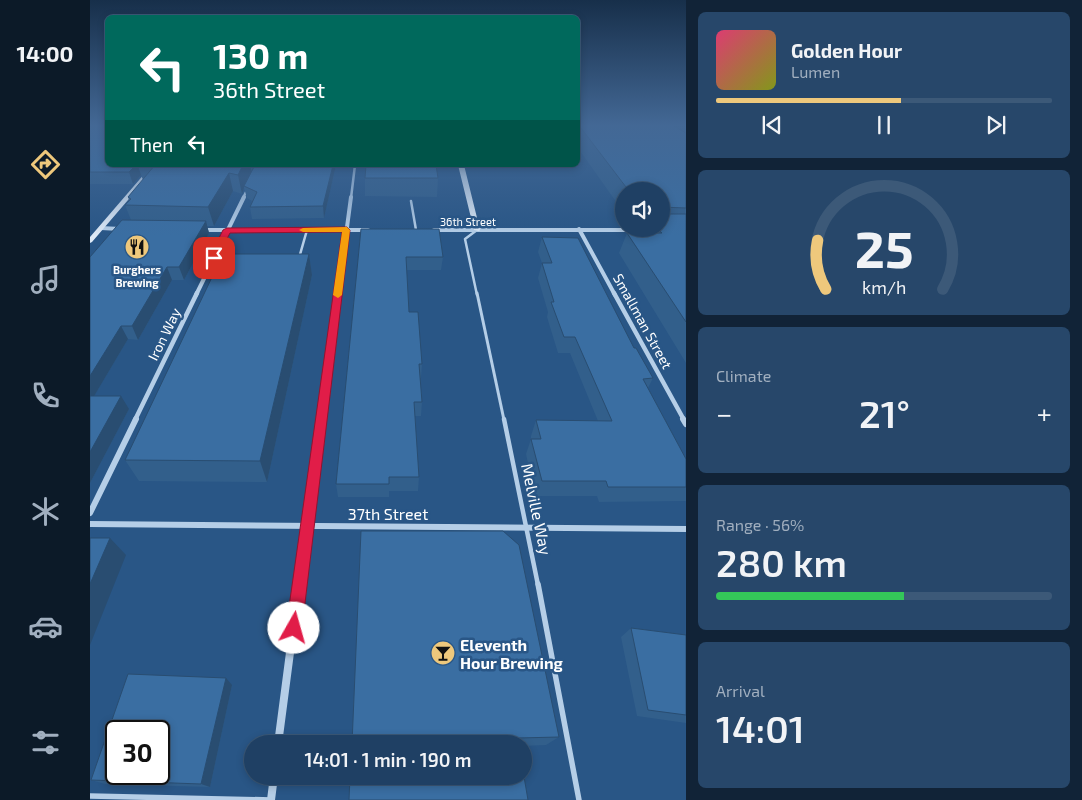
<!DOCTYPE html>
<html lang="en">
<head>
<meta charset="utf-8">
<style>
  :root { --surface:#1f4064; --page:#27476a; --text:#f1f3f6; --muted:#a1afbf; --line:#3c5978; --accent:#eec87c }
  body { margin:0; font-family:"Exo 2",sans-serif; background:var(--page); color:var(--text); height:100vh; display:flex; flex-direction:column; font-size:19px; white-space:nowrap }
  * { box-sizing:border-box; margin:0 }
  p { font-size:16px; color:var(--muted) }
  .icon { flex:none; width:28px; height:28px; fill:none; stroke:currentColor; stroke-width:2; stroke-linecap:round; stroke-linejoin:round }
  .map { position:relative; flex:1; overflow:hidden }
  .sheet { display:flex; flex-direction:column; gap:12px; padding:12px; background:#112337; width:396px }
  .sheet>* { flex:none }
  .guide { position:absolute; left:15px; top:15px; width:475px; height:152px; border-radius:8px; box-shadow:0 2px 8px #0003,0 0 0 1px var(--line); background:#00695c; color:#fff; overflow:hidden }
  .tools { position:absolute; left:525px; top:182px; display:grid; gap:10px }
  .tools a { display:grid; place-items:center; width:55px; height:55px; border-radius:50%; background:var(--surface); box-shadow:0 2px 8px #0003,0 0 0 1px var(--line); font-size:25px }
  .speed { position:absolute; left:15px; top:720px; display:flex; gap:10px; font-size:25px; font-weight:700; text-align:center }
  .speed>* { display:grid; place-content:center; width:65px; height:65px; border-radius:50%; background:var(--surface); box-shadow:0 2px 8px #0003,0 0 0 1px var(--line); line-height:1 }
  .speed .limit { border:2px solid #111; border-radius:8px; background:#fff; color:#111 }
  .pin { position:absolute; display:grid; place-items:center; width:42px; height:42px; color:#fff; margin:-21px; border-radius:10px; box-shadow:0 2px 8px #0006 }
  .me { position:absolute; width:55px; margin:-28px; rotate:7deg; stroke-linejoin:round; filter:drop-shadow(0 0 4px #0008) }
  .turn { display:flex; align-items:center; gap:18px; height:105px; padding:0 25px; font-size:22px }
  .turn .icon { width:65px; height:65px; stroke-width:2.5 }
  .turn b { display:block; font-size:35px; line-height:42px }
  .then { display:flex; align-items:center; height:48px; padding:0 25px; background:#0003; gap:10px; font-size:19px }
  .big { font-size:38px; font-weight:600; line-height:1.1 }
  .sheet .widget { flex:1; display:flex; flex-direction:column; justify-content:center; gap:8px; min-width:0; padding:0 18px; border-radius:8px; background:var(--page) }
  .sheet .dial { align-items:center; gap:0 }
  .dial svg { height:130px; overflow:visible; fill:none; stroke:var(--line); stroke-width:7; stroke-linecap:round; text-anchor:middle }
  .dial text { fill:var(--text); stroke:none }
  .song { display:flex; align-items:center; gap:15px }
  .cover { width:60px; height:60px; border-radius:8px; background:linear-gradient(135deg,hsl(340 70% 55%),hsl(70 70% 35%)) }
  .played { height:5px; border-radius:2px; background:linear-gradient(90deg,var(--accent) 55%,var(--line) 55%) }
  .keys { display:flex; justify-content:space-around; direction:ltr }
  .heat { display:flex; justify-content:space-between; align-items:center; font-size:28px; direction:ltr }
  .charge { height:8px; border-radius:4px; background:linear-gradient(90deg,#34c759 56%,var(--line) 0) }
  .trip { position:absolute; left:154px; top:735px; width:288px; height:50px; border-radius:25px; background:var(--surface); box-shadow:0 2px 8px #0003,0 0 0 1px var(--line); font-weight:600; line-height:50px; text-align:center }
  main { display:flex; flex:1; min-height:0 }
  .menu { display:flex; flex-direction:column; width:90px; justify-content:space-around; align-items:center; background:#0c1a28; color:var(--muted) }
  .menu .icon { width:35px; height:35px }
  .menu .selected { color:var(--accent) }
  .menu b { font-size:22px; color:var(--text) }
  .map>svg:first-child { display:block }
  .lines { fill:none; stroke-linecap:round; stroke-linejoin:round }
  .lane-far3 { stroke:#b5cee7; stroke-width:2.5 }
  .lane-far2 { stroke:#b5cee7; stroke-width:3 }
  .lane-far1 { stroke:#b5cee7; stroke-width:4.5 }
  .lane { stroke:#b5cee7; stroke-width:5.5 }
  .street-far4 { stroke:#b5cee7; stroke-width:2.5 }
  .street-far3 { stroke:#b5cee7; stroke-width:4 }
  .street-far2 { stroke:#b5cee7; stroke-width:4.5 }
  .street-far1 { stroke:#b5cee7; stroke-width:6 }
  .street { stroke:#b5cee7; stroke-width:8 }
  .secondary { fill:#deeaf7; fill-rule:evenodd }
  .wall { fill:#325f8b }
  .shaded-wall { fill:#294d71 }
  .building { fill:#3a6ea2; stroke:#294d71; fill-rule:evenodd }
  .route { fill:#e11d48; stroke:#92132f }
  .slow { fill:#f59e0b }
  .labels { text-anchor:middle; dominant-baseline:central; stroke-width:5; stroke-linejoin:round; paint-order:stroke }
  .far-street-label { font-size:11px; fill:#fff; stroke:#295686 }
  .far-poi-label { font-size:11px; font-weight:bold; fill:#fff; stroke:#295686 }
  .street-label { font-size:14px; fill:#fff; stroke:#295686 }
  .near-street-label { font-size:16px; fill:#fff; stroke:#295686 }
  .near-poi-label { font-size:16px; font-weight:bold; fill:#fff; stroke:#295686; text-anchor:start }
</style>
</head>
<body>
<main>
<nav class="menu">
<b>14:00</b>
<svg class="icon selected" aria-label="directions" viewBox="0 0 24 24"><path d="M12 3l9 9-9 9-9-9zM9 14v-3h6M13 9l2 2-2 2"/></svg>
<svg class="icon" aria-label="music" viewBox="0 0 24 24"><path d="M9 18V5l10-2v13"/><circle cx="6" cy="18" r="3"/><circle cx="16" cy="16" r="3"/></svg>
<svg class="icon" aria-label="phone" viewBox="0 0 24 24"><path d="M5 4h4l2 5-3 2q2 4 5 5l2-3 5 2v4C11 20 4 13 5 4z"/></svg>
<svg class="icon" aria-label="climate" viewBox="0 0 24 24"><path d="M12 3v18M4 7l16 10M4 17L20 7"/></svg>
<svg class="icon" aria-label="car" viewBox="0 0 24 24"><path d="M5 17H2v-5l4-1 3-4h7l3 4 3 1v5h-3M9 17h6M6 11h13"/><circle cx="7" cy="17" r="2"/><circle cx="17" cy="17" r="2"/></svg>
<svg class="icon" aria-label="filters" viewBox="0 0 24 24"><path d="M4 7h16M4 17h16"/><circle cx="9" cy="7" r="2"/><circle cx="15" cy="17" r="2"/></svg>
</nav>
<div class="map">
<svg width="596" height="800" viewBox="0 0 596 800">
  <rect width="100%" height="100%" fill="#295686"/>
  <g class="lines">
    <path class="lane-far3" d="M321,201L326,230
      M209,258L217,230
      M387,295L375,239L387,230"/>
    <path class="lane-far2" d="M387,293L414,420"/>
    <path class="lane-far1" d="M414,419L448,585"/>
    <path class="lane" d="M448,584L489,800
      M0,796L181,800"/>
    <path class="street-far4" d="M153,198L158,188
      M261,198L265,165"/>
    <path class="street-far3" d="M11,228L30,229
      M489,229L525,295
      M114,230H278
      M344,230H555
      M106,295L154,197
      M248,295L261,197"/>
    <path class="street-far2" d="M524,293L594,420
      M45,420L107,293
      M231,420L248,293"/>
    <path class="street-far1" d="M593,419L596,424
      M0,513L46,419
      M0,524L596,529
      M209,585L231,419"/>
    <path class="street" d="M188,744L209,584
      M181,800L184,776"/>
    <path class="secondary" d="M62,165H68L2,242L0,243V237Z
      M368,165H374L390,230L389,231L384,230Z"/>
  </g>
  <path class="wall" d="M0,124L18,165H246L234,218L162,219L160,207L162,201L157,198L154,188L152,194L143,191L124,226H117L119,233L94,280H82L48,340L38,339L4,396L39,409L0,483V257L41,220L35,205L39,200L38,197L53,180L51,175L43,184H0Z
    M488,124H596V363L529,253L537,233H549L551,229H571V191H534V213L488,148Z
    M275,178H348L347,197L275,196Z
    M271,229L353,257L351,270H316L319,312L332,364L331,378H330L332,402L331,416H325L329,477L328,491H299V497H248L246,484Z
    M452,237L544,348L563,378L558,388L596,459V501L509,502L507,496H445L436,454L441,439V436L446,420L508,421L480,353H468L457,317L458,312L448,278L452,263L448,252Z
    M219,254L222,275L177,482L49,481L35,460Z
    M271,531L469,737L456,745L432,746V744H262Z
    M541,628L596,635V723L547,716L531,637Z
    M142,685L120,787L15,784L1,780Z"/>
  <path class="shaded-wall" d="M46,165H60L48,166L51,175L43,184L39,172Z
    M153,165H160L162,173L154,186V188L152,194L148,175Z
    M243,165H246L234,218L233,206Z
    M139,173L143,191L124,226L118,207Z
    M116,221L119,233L94,280L89,267Z
    M219,254L222,275L177,482L170,461Z
    M77,267L82,280L48,340L42,326Z
    M31,326L38,339L0,403V376Z
    M31,396L39,409L0,483V452Z
    M20,538L36,555L0,645V584Z
    M136,678L142,685L120,787L111,784Z"/>
  <path class="building" d="M0,124H18V165H46L39,172H0Z
    M488,124H596V126H584L596,133V208L571,207V191H539Z
    M48,165H153L148,175L139,173L118,207L35,205L41,199L38,197L65,165L48,166Z
    M165,165H243L233,206L160,207L167,192L154,186Z
    M276,165H346L348,178H275Z
    M571,214H596V322L537,233H572L568,229H571Z
    M32,220L116,221L89,267H77L42,326H31L0,376V257Z
    M271,229H349L353,257H316L319,312H328L332,364H329L332,402H324L329,477H299V484H246Z
    M452,237L488,238L544,348H546L563,378L553,379L596,459V487H518L516,481H452L441,439H451L446,420L522,421L485,337H474L461,302H464L452,263H462Z
    M133,254H219L170,461L35,460Z
    M0,396H31L0,452Z
    M271,531H413L429,545L469,737L428,738L429,744H262Z
    M0,538H20L0,584Z
    M541,628L596,635V715L558,710Z
    M38,674L136,678L111,784L1,780ZM26,731H69V774H26Z
    M432,765L438,800H259L260,776H432Z"/>
  <linearGradient id="sky" x2="0" y2="1"><stop stop-color="#172f4a"/><stop offset="0.53" stop-color="#436895"/><stop offset="1" stop-color="#436895" stop-opacity="0"/></linearGradient>
  <rect width="596" height="236" fill="url(#sky)"/>
  <path class="route" d="M257,227L260,230L212,628L210,634L204,636L198,634L196,628L252,232L140,233L126,260L119,258L133,230L137,228Z"/>
  <path class="slow" d="M257,227L260,230L252,295L248,298L243,295L252,232H213L209,230L213,228Z"/>
  <defs>
    <symbol id="restaurant-disc" viewBox="-11 -11 22 22"><circle r="9.5" fill="#eec87c" stroke="#295686"/><path d="M-5-6h1v4h1v-4h1v4h1v-4h1v5L-1.5 .5V6h-2V.5L-5-1ZM5-6V6H3V1.5H1.5Q1.5-4 5-6Z" fill="#111"/></symbol>
    <symbol id="bar-disc" viewBox="-11 -11 22 22"><circle r="9.5" fill="#eec87c" stroke="#295686"/><path d="M-6-5H6L.8 .8V4.5H3.5V6h-7V4.5H-.8V.8Z" fill="#111"/></symbol>
  </defs>
  <g fill-rule="evenodd">
    <use href="#restaurant-disc" x="33" y="233" width="28" height="28"/>
    <use href="#bar-disc" x="339" y="639" width="28" height="28"/>
  </g>
  <g class="labels">
    <g class="far-street-label">
      <text x="378" y="221">36th Street</text>
    </g>
    <g class="far-poi-label">
      <text x="47" y="269">Burghers<tspan x="47" dy="13">Brewing</tspan></text>
    </g>
    <g class="street-label">
      <text transform="translate(553 321) rotate(61)">Smallman Street</text>
      <text transform="translate(74 334) rotate(-64)">Iron Way</text>
    </g>
    <g class="near-street-label">
      <text transform="translate(447 509) rotate(78)">Melville Way</text>
      <text x="298" y="513">37th Street</text>
    </g>
    <g class="near-poi-label">
      <text x="370" y="644">Eleventh<tspan x="370" dy="18">Hour Brewing</tspan></text>
    </g>
  </g>
</svg>
<div class="tools">
<a><svg class="icon" aria-label="sound" viewBox="0 0 24 24"><path d="M4 9h4l5-4v14l-5-4H4zM17 9q2 3 0 6"/></svg></a>
</div>
<div class="speed"><div class="limit">30</div></div>
<div class="pin" style="left:124px;top:258px;background:#d93025"><svg class="icon" aria-label="arrive" viewBox="0 0 24 24"><path d="M6 21V4h12l-3 4 3 4H6"/></svg></div>
<svg class="me" style="left:204px;top:628px" viewBox="-20 -20 40 40"><circle r="19" fill="#fff"/><path d="M0-13L10 11 0 6-10 11z" fill="#e11d48"/></svg>
<div class="trip">14:01 · 1 min · 190 m</div>
<div class="guide">
<div class="turn"><svg class="icon" aria-label="left" viewBox="0 0 24 24"><path d="M17 20v-9H6M10 6l-5 5 5 5"/></svg><div><b>130 m</b>36th Street</div></div>
<div class="then">Then<svg class="icon" aria-label="left" viewBox="0 0 24 24"><path d="M17 20v-9H6M10 6l-5 5 5 5"/></svg></div>
</div>
</div>
<section class="sheet">
<div class="widget">
<div class="song"><i class="cover"></i><div><b>Golden Hour</b><p>Lumen</p></div></div>
<div class="played"></div>
<div class="keys"><svg class="icon" aria-label="previous" viewBox="0 0 24 24"><path d="M18 5L8 12l10 7zM5 5v14"/></svg><svg class="icon" aria-label="pause" viewBox="0 0 24 24"><path d="M8 5v14M16 5v14"/></svg><svg class="icon" aria-label="next" viewBox="0 0 24 24"><path d="M6 5l10 7-10 7zM19 5v14"/></svg></div>
</div>
<div class="widget dial"><svg viewBox="0 0 100 80">
<path d="M14 69A42 42 0 1 1 86 69"/>
<path d="M14 69A42 42 0 0 1 9 39" stroke="#eec87c"/>
<text x="50" y="56" font-size="32" font-weight="700">25</text>
<text x="50" y="72" font-size="11">km/h</text>
</svg></div>
<div class="widget"><p>Climate</p>
<div class="heat"><a>−</a><b class="big">21°</b><a>+</a></div>
</div>
<div class="widget"><p>Range · 56%</p><b class="big">280 km</b><div class="charge"></div></div>
<div class="widget"><p>Arrival</p><b class="big">14:01</b></div>
</section>
</main>
</body>
</html>
